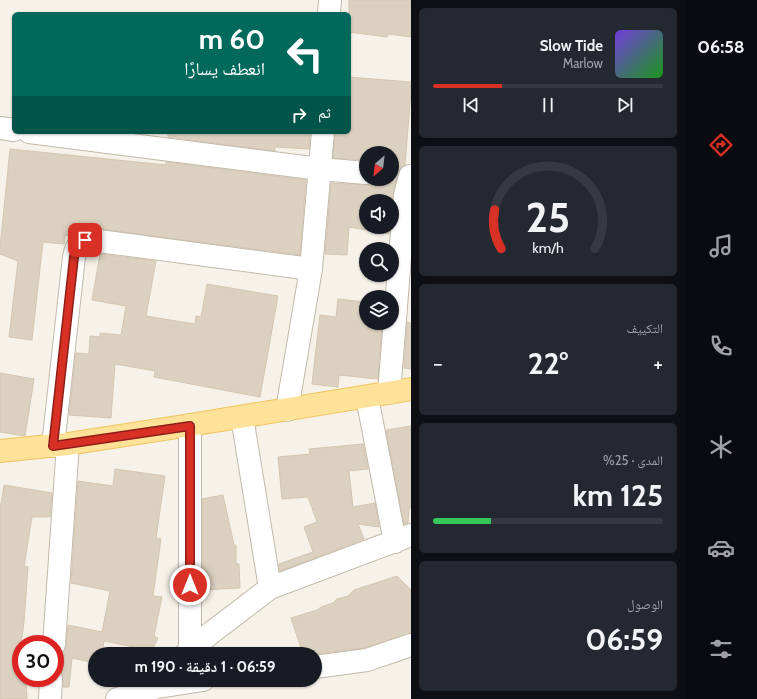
<!DOCTYPE html>
<html lang="ar">
<head>
<meta charset="utf-8">
<style>
  :root { --surface:#171b24; --page:#242831; --text:#f1f3f6; --muted:#9ea1a6; --line:#363941; --accent:#d93025 }
  body { margin:0; font-family:Cabin,"Noto Naskh Arabic",sans-serif; background:var(--page); color:var(--text); direction:rtl; height:100vh; display:flex; flex-direction:column; font-size:15px; white-space:nowrap }
  * { box-sizing:border-box; margin:0 }
  p { font-size:13px; color:var(--muted) }
  .icon { flex:none; width:22px; height:22px; fill:none; stroke:currentColor; stroke-width:2; stroke-linecap:round; stroke-linejoin:round }
  .map { position:relative; flex:1; overflow:hidden; direction:ltr }
  .side { display:flex; flex-direction:column; gap:8px; padding:8px; background:#0d0f14; width:274px }
  .side>* { flex:none }
  .guide { position:absolute; left:12px; top:12px; width:339px; height:122px; border-radius:6px; box-shadow:0 1px 3px #0004; direction:rtl; background:#00695c; color:#fff; overflow:hidden }
  .needle { width:26px; rotate:208deg }
  .tools { position:absolute; left:359px; top:146px; display:grid; gap:8px }
  .tools a { display:grid; place-items:center; width:40px; height:40px; border-radius:50%; background:var(--surface); box-shadow:0 1px 3px #0004; font-size:20px }
  .speed { position:absolute; left:12px; top:635px; display:flex; gap:8px; font-size:20px; font-weight:700; text-align:center }
  .speed>* { display:grid; place-content:center; width:52px; height:52px; border-radius:50%; background:var(--surface); box-shadow:0 1px 3px #0004; line-height:1 }
  .speed .limit { border:6px solid #d22; background:#fff; color:#111 }
  .pin { position:absolute; display:grid; place-items:center; width:34px; height:34px; color:#fff; margin:-17px; border-radius:8px; box-shadow:0 2px 6px #0006 }
  .me { position:absolute; width:44px; margin:-22px; rotate:0deg; stroke-linejoin:round; filter:drop-shadow(0 0 3px #0008) }
  .turn { display:flex; align-items:center; gap:14px; height:84px; padding:0 20px; font-size:18px }
  .turn .icon { width:52px; height:52px; stroke-width:2.5 }
  .turn b { display:block; font-size:28px; line-height:34px }
  .then { display:flex; align-items:center; height:38px; padding:0 20px; background:#0003; gap:8px; font-size:15px }
  .big { font-size:30px; font-weight:800; line-height:1.1 }
  .side .tile { flex:1; display:flex; flex-direction:column; justify-content:center; gap:6px; min-width:0; padding:0 14px; border-radius:6px; background:var(--page) }
  .side .dial { align-items:center; gap:0 }
  .dial svg { height:104px; overflow:visible; fill:none; stroke:var(--line); stroke-width:7; stroke-linecap:round; text-anchor:middle }
  .dial text { fill:var(--text); stroke:none }
  .song { display:flex; align-items:center; gap:12px }
  .cover { width:48px; height:48px; border-radius:6px; background:linear-gradient(135deg,hsl(260 70% 55%),hsl(120 70% 35%)) }
  .played { height:4px; border-radius:2px; background:linear-gradient(90deg,var(--accent) 30%,var(--line) 30%) }
  .keys { display:flex; justify-content:space-around; direction:ltr }
  .heat { display:flex; justify-content:space-between; align-items:center; font-size:22px; direction:ltr }
  .charge { height:6px; border-radius:3px; background:linear-gradient(90deg,#34c759 25%,var(--line) 0) }
  .trip { position:absolute; left:88px; top:647px; width:234px; height:40px; border-radius:20px; background:var(--surface); box-shadow:0 1px 3px #0004; font-weight:800; line-height:40px; text-align:center; direction:rtl }
  main { display:flex; flex:1; min-height:0 }
  .tabs { display:flex; flex-direction:column; width:72px; justify-content:space-around; align-items:center; background:#090b0e; color:var(--muted) }
  .tabs .icon { width:28px; height:28px }
  .tabs .current { color:var(--accent) }
  .tabs b { font-size:18px; color:var(--text) }
  .map>svg:first-child { display:block }
  .building { fill:#dcd1c0; stroke:#d4c6b0 }
  .lines { fill:none; stroke-linecap:round; stroke-linejoin:round }
  .minor-casing { stroke:#c2baaa; stroke-width:24 }
  .major-casing { stroke:#efc45e; stroke-width:24 }
  .minor { stroke:#fff; stroke-width:22 }
  .major { stroke:#ffe299; stroke-width:22 }
  .route-casing { stroke:#8d1f18; stroke-width:10 }
  .route { stroke:#d93025; stroke-width:7 }
</style>
</head>
<body>
<main>
<nav class="tabs">
<b>06:58</b>
<svg class="icon current" aria-label="directions" viewBox="0 0 24 24"><path d="M12 3l9 9-9 9-9-9zM9 14v-3h6M13 9l2 2-2 2"/></svg>
<svg class="icon" aria-label="music" viewBox="0 0 24 24"><path d="M9 18V5l10-2v13"/><circle cx="6" cy="18" r="3"/><circle cx="16" cy="16" r="3"/></svg>
<svg class="icon" aria-label="phone" viewBox="0 0 24 24"><path d="M5 4h4l2 5-3 2q2 4 5 5l2-3 5 2v4C11 20 4 13 5 4z"/></svg>
<svg class="icon" aria-label="climate" viewBox="0 0 24 24"><path d="M12 3v18M4 7l16 10M4 17L20 7"/></svg>
<svg class="icon" aria-label="car" viewBox="0 0 24 24"><path d="M5 17H2v-5l4-1 3-4h7l3 4 3 1v5h-3M9 17h6M6 11h13"/><circle cx="7" cy="17" r="2"/><circle cx="17" cy="17" r="2"/></svg>
<svg class="icon" aria-label="filters" viewBox="0 0 24 24"><path d="M4 7h16M4 17h16"/><circle cx="9" cy="7" r="2"/><circle cx="15" cy="17" r="2"/></svg>
</nav>
<section class="side">
<div class="tile">
<div class="song"><i class="cover"></i><div><b>Slow Tide</b><p>Marlow</p></div></div>
<div class="played"></div>
<div class="keys"><svg class="icon" aria-label="previous" viewBox="0 0 24 24"><path d="M18 5L8 12l10 7zM5 5v14"/></svg><svg class="icon" aria-label="pause" viewBox="0 0 24 24"><path d="M8 5v14M16 5v14"/></svg><svg class="icon" aria-label="next" viewBox="0 0 24 24"><path d="M6 5l10 7-10 7zM19 5v14"/></svg></div>
</div>
<div class="tile dial"><svg viewBox="0 0 100 80">
<path d="M14 69A42 42 0 1 1 86 69"/>
<path d="M14 69A42 42 0 0 1 9 39" stroke="#d93025"/>
<text x="50" y="56" font-size="32" font-weight="700">25</text>
<text x="50" y="72" font-size="11">km/h</text>
</svg></div>
<div class="tile"><p>التكييف</p>
<div class="heat"><a>−</a><b class="big">22°</b><a>+</a></div>
</div>
<div class="tile"><p>المدى · 25%</p><b class="big">125 km</b><div class="charge"></div></div>
<div class="tile"><p>الوصول</p><b class="big">06:59</b></div>
</section>
<div class="map">
<svg width="411" height="699" viewBox="0 0 411 699">
  <rect width="100%" height="100%" fill="#f6f2e9"/>
  <path class="building" d="M349,0H411V37L388,34L387,37L349,32Z
    M349,77L411,82V91L405,165L401,168L398,173L392,201H366V227H390L389,234L349,227L347,255L325,254L331,183L365,185L372,184L377,179H392V153H366V160L333,158L335,132H349Z
    M168,132H310L309,149L275,147V151L168,137Z
    M10,149L166,165V162L306,180L300,255L92,228L81,229L70,236L65,235L64,244L43,242L32,340L9,337L18,261L0,254V238H1Z
    M100,254L156,261L146,316L195,324L196,316L201,317L207,284L278,296L260,397L154,377L155,371L115,364L111,418L69,415L76,353L89,354L90,336L100,337V333L121,335L126,306L92,300Z
    M338,299L366,302V323H382L378,379L339,375L338,387L312,384L320,315L336,317Z
    M407,322L411,323V369L404,368Z
    M0,373L34,379L25,436L0,432Z
    M411,426V508H409L408,523L404,524L386,430Z
    M363,444L368,469L349,471L353,507L375,503L379,527L358,524L364,539L280,571L279,564L313,552L304,527L317,522L308,497L282,499L278,457L310,454L309,449Z
    M115,469L165,476L156,538L161,539L153,596L162,597L154,636L158,638L151,652L144,649L104,641L102,654H95V663L72,658L69,687H63L62,673L58,668L55,667V656L60,655L65,651L66,645L68,625L102,632L110,591L71,583L78,481L113,486Z
    M4,485L52,493L50,517H32L24,566L28,567L24,622L21,644V678H26L27,699H0V504H1Z
    M223,495L234,545H236V564H239L240,588L202,590V499Z
    M397,576L411,590V633L364,648L315,654H303L291,618L317,610L321,607L333,603L337,599L348,596L354,590Z"/>
  <g class="lines">
    <defs>
      <path id="minor" d="M329,14L330,0
        M0,128L14,130
        M29,132L320,169L366,173
        M389,393L405,195L410,176
        M367,397L395,542
        M287,410L311,269L323,132
        M242,417L270,588
        M53,446L74,257C76,246 80,240 91,240L311,269
        M54,644L68,444
        M190,649V425
        M186,654L190,649L270,588L411,535
        M315,667L367,660L411,645
        M50,699L51,678
        M117,699L158,687L203,680"/>
      <path id="major" d="M0,451L68,444L190,425L411,389"/>
    </defs>
    <use href="#minor" class="minor-casing"/>
    <use href="#major" class="major-casing"/>
    <use href="#minor" class="minor"/>
    <use href="#major" class="major"/>
  </g>
  <g class="lines">
    <defs>
      <path id="route" d="M85,240C78,243 76,249 74,257L53,446L190,426V585"/>
    </defs>
    <use href="#route" class="route-casing"/>
    <use href="#route" class="route"/>
  </g>
</svg>
<div class="tools">
<a><svg class="needle" viewBox="-14 -14 28 28"><path d="M0-13l5 13h-10z" fill="#e53935"/><path d="M0 13l5-13h-10z" fill="#9ea1a6"/></svg></a>
<a><svg class="icon" aria-label="sound" viewBox="0 0 24 24"><path d="M4 9h4l5-4v14l-5-4H4zM17 9q2 3 0 6"/></svg></a>
<a><svg class="icon" aria-label="search" viewBox="0 0 24 24"><circle cx="10" cy="10" r="6"/><path d="M15 15l6 6"/></svg></a>
<a><svg class="icon" aria-label="layers" viewBox="0 0 24 24"><path d="M12 4l9 5-9 5-9-5zM3 14l9 5 9-5"/></svg></a>
</div>
<div class="speed"><div class="limit">30</div></div>
<div class="pin" style="left:85px;top:240px;background:#d93025"><svg class="icon" aria-label="arrive" viewBox="0 0 24 24"><path d="M6 21V4h12l-3 4 3 4H6"/></svg></div>
<svg class="me" style="left:190px;top:585px" viewBox="-20 -20 40 40"><circle r="17" fill="#d93025" stroke="#fff" stroke-width="3"/><path d="M0-11L8 9 0 5-8 9z" fill="#fff"/></svg>
<div class="trip">06:59 · 1 دقيقة · 190 m</div>
<div class="guide">
<div class="turn"><svg class="icon" aria-label="left" viewBox="0 0 24 24"><path d="M17 20v-9H6M10 6l-5 5 5 5"/></svg><div><b>60 m</b>انعطف يسارًا</div></div>
<div class="then">ثم<svg class="icon" aria-label="right" viewBox="0 0 24 24"><path d="M7 20v-9h11M14 6l5 5-5 5"/></svg></div>
</div>
</div>
</main>
</body>
</html>
